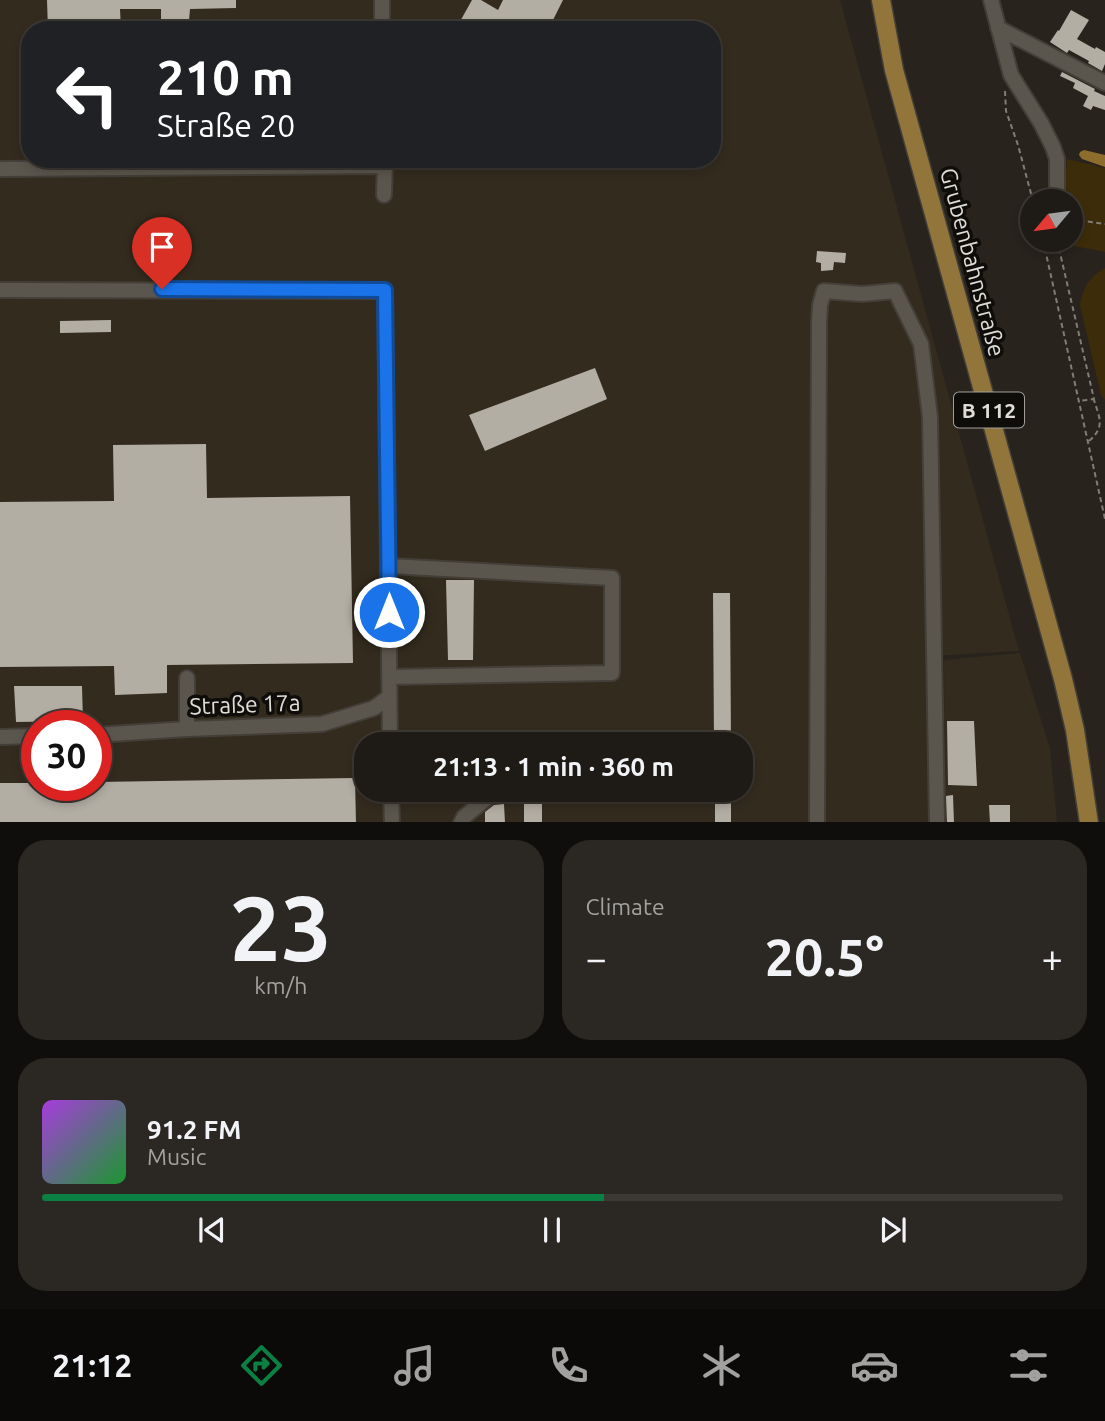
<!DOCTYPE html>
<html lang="en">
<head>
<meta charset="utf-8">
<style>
  :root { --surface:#1e1a15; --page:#2b2722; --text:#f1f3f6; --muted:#a1a1a0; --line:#3c3834; --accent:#0b8043 }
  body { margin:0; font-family:Ubuntu,sans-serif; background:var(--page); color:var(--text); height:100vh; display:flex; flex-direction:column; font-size:26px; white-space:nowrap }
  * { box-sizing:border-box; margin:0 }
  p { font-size:23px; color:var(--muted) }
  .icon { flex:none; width:38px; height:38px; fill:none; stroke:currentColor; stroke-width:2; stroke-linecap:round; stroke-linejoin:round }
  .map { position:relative; height:822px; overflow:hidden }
  .side { display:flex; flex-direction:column; gap:18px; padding:18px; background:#100e0c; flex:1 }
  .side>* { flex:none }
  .hud { position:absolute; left:21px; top:21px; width:700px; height:147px; border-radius:28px; box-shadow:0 4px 10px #0003,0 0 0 2px var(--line); background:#202124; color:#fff; overflow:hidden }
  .needle { width:46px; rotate:241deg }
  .tools { position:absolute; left:1020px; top:189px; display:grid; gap:14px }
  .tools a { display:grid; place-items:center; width:63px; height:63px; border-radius:50%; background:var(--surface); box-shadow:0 4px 10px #0003,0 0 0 2px var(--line); font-size:35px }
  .speed { position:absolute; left:21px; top:710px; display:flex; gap:14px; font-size:35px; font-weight:700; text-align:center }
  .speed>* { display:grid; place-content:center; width:91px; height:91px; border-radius:50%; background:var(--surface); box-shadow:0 4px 10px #0003,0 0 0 2px var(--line); line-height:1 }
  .speed .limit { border:10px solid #d22; background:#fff; color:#111 }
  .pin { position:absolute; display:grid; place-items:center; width:60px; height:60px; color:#fff; margin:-72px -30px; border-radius:50% 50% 50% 0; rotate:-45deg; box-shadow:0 0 7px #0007 }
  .pin .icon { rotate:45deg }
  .me { position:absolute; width:77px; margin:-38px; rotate:0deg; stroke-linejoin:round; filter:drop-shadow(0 0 5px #0008) }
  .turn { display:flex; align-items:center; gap:24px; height:147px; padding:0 21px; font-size:32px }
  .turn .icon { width:91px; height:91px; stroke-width:2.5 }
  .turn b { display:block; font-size:49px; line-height:60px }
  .big { font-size:52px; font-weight:700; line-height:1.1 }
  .side .widget { flex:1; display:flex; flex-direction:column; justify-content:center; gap:10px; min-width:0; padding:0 24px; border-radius:28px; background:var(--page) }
  .side .dial { align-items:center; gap:0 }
  .dial b { font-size:91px; line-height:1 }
  .song { display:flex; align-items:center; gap:21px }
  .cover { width:84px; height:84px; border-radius:10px; background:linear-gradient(135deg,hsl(280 70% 55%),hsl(130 70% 35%)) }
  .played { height:7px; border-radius:4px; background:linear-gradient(90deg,var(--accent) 55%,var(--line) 55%) }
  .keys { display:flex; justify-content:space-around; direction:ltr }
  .heat { display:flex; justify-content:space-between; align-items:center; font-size:38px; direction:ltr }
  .side .tiles { flex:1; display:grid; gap:18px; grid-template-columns:1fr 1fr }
  .widget:last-child { grid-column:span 2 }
  .trip { position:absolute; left:354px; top:732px; width:399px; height:70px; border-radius:28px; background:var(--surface); box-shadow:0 4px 10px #0003,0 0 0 2px var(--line); font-weight:700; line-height:70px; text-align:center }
  .dock { display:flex; height:112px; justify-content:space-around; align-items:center; background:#0c0a08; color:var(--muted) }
  .dock .icon { width:49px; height:49px }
  .dock .selected { color:var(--accent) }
  .dock b { font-size:32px; color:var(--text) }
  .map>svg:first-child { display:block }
  .built { fill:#332b1e; fill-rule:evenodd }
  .green { fill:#3c2c0a }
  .water { fill:#8d6d2b }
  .building { fill:#b3aea4 }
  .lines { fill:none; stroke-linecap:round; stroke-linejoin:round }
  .minor-casing { stroke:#433f38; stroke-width:18 }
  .major-casing { stroke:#433f38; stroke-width:21 }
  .path { stroke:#817d77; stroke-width:2; stroke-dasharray:5 3.5; stroke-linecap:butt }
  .minor { stroke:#5b564d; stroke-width:14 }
  .major { stroke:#91753a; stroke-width:18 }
  .route-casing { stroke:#114b97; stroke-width:18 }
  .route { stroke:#1a73e8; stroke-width:12 }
  .labels { text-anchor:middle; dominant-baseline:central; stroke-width:7; stroke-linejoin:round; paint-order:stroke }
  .shield { fill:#0f0d0a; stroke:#a19f9a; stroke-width:2 }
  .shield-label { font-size:21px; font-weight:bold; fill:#e0ddd8 }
  .street-label { font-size:23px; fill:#e0ddd8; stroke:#0f0d0a }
</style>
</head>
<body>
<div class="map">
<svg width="1105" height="823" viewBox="0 0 1105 823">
  <rect width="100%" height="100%" fill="#28231c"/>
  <path class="built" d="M0,0H840L1019,651L932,656L931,822H0ZM30,30H712V159H30ZM37,726H96V786H37ZM366,744H740V789H366Z
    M1020,653L1050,748L1057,822H945L944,660Z"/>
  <path class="green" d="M1067,159L1105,168V252L1064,244V240H1071V201H1063Z
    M1105,268V400L1101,395L1080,305C1083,288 1089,277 1105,268Z"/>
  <path class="water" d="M1084,150L1105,155V167L1082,159L1079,155L1080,152Z"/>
  <path class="building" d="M47,0H236V8L190,9L189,21L161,22V9H120L121,30H48Z
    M472,0H481L498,10L503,0H563L548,30H467L458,25Z
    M1071,10L1089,20L1077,39L1095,49L1096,47L1105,52V64L1102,71L1088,63L1089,61L1069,50L1067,53L1050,42L1058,30L1059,31Z
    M1062,72L1095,89L1094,91L1105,96V110L1093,106L1091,110L1083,106L1088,96L1073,88L1075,83L1060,76Z
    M817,251L846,253L845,263L834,262L833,270L821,271V263L816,262Z
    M111,320V332L60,333V321Z
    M595,368L607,399L485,451L469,415Z
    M206,444L207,498L350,496L353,663L167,665V693L115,695L114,666L0,667V502L114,501L113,445Z
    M446,580H474L473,660H448Z
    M713,593H730L731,744H714Z
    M14,686H82L83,721L16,722Z
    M947,721H974L977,786L948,785Z
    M355,778L356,823H0V783H37V786H96V782Z
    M524,789H542V823H524Z
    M715,789H731V823H715Z
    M953,795L954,823H947L946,796Z
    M504,804L505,823H485V812L494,805Z
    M989,805H1010V823H990Z"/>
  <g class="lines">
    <defs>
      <path id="minor" d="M382,0V30
        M991,0L1011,75L1041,123L1053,147L1057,159V201
        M998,28L1105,83
        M0,169L385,166
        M384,195L385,159
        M0,290L385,291L390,744
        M389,677L612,673V578L389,566
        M187,678V729
        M96,735L187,729L322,724L374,708L389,697
        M0,737L37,736
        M391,789L392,823
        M461,823L464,817L498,789
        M817,823L819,323L820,305L824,291L862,294L895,291L921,344L930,417L937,823"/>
      <path id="major" d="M881,0L894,70L1063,679L1075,730L1089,823"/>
    </defs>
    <use href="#minor" class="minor-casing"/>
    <use href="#major" class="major-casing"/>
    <path class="path" d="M1005,91L1006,111L1018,145L1033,201
      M1071,219L1105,224
      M1043,240L1105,519
      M1057,240L1094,399L1079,401
      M1089,441C1105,427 1100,419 1094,400"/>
    <use href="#minor" class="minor"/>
    <use href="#major" class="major"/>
  </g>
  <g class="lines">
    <defs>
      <path id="route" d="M162,289L385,290L389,612"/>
    </defs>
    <use href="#route" class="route-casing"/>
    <use href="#route" class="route"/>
  </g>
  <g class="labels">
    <rect class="shield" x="954" y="392.5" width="70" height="35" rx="5"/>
    <g class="shield-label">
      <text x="989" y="410">B 112</text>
    </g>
    <g class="street-label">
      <text transform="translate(973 262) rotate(75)">Grubenbahnstraße</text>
      <text transform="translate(245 704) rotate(-2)">Straße 17a</text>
    </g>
  </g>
</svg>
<div class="tools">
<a><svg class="needle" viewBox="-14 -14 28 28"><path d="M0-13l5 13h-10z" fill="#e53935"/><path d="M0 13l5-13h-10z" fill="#a1a1a0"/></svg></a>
</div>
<div class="speed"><div class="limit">30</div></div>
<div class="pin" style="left:162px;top:289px;background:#d93025"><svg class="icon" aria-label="arrive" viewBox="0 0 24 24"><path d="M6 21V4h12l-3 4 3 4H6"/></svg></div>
<svg class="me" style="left:389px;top:612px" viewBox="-20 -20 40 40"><circle r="17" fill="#1a73e8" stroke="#fff" stroke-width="3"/><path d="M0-11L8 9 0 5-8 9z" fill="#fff"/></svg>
<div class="trip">21:13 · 1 min · 360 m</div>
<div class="hud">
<div class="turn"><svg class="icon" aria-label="left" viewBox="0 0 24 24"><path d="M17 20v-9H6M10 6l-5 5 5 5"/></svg><div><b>210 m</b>Straße 20</div></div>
</div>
</div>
<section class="side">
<div class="tiles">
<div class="widget dial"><b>23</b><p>km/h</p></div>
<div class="widget"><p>Climate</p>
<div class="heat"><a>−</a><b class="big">20.5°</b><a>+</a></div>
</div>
<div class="widget">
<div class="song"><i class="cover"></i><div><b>91.2 FM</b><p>Music</p></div></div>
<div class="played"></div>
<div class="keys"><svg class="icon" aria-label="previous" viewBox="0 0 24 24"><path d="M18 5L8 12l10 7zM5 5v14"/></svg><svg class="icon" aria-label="pause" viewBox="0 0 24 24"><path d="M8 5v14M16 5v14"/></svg><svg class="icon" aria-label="next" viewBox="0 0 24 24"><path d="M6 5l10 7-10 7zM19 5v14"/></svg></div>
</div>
</div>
</section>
<nav class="dock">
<b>21:12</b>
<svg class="icon selected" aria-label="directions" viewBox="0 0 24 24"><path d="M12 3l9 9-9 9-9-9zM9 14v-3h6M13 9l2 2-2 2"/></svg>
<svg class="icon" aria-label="music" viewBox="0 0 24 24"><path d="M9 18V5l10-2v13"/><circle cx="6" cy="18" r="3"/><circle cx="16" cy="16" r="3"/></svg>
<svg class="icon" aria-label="phone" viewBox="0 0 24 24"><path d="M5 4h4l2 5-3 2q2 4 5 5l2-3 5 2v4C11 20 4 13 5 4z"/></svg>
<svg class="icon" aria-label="climate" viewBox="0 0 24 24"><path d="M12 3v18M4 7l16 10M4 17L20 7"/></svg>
<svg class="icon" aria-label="car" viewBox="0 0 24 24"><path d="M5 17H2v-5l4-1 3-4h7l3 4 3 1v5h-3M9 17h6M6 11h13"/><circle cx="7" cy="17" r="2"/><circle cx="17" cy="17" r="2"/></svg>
<svg class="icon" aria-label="filters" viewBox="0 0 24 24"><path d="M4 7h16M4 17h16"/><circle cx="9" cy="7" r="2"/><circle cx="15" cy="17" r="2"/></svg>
</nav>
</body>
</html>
